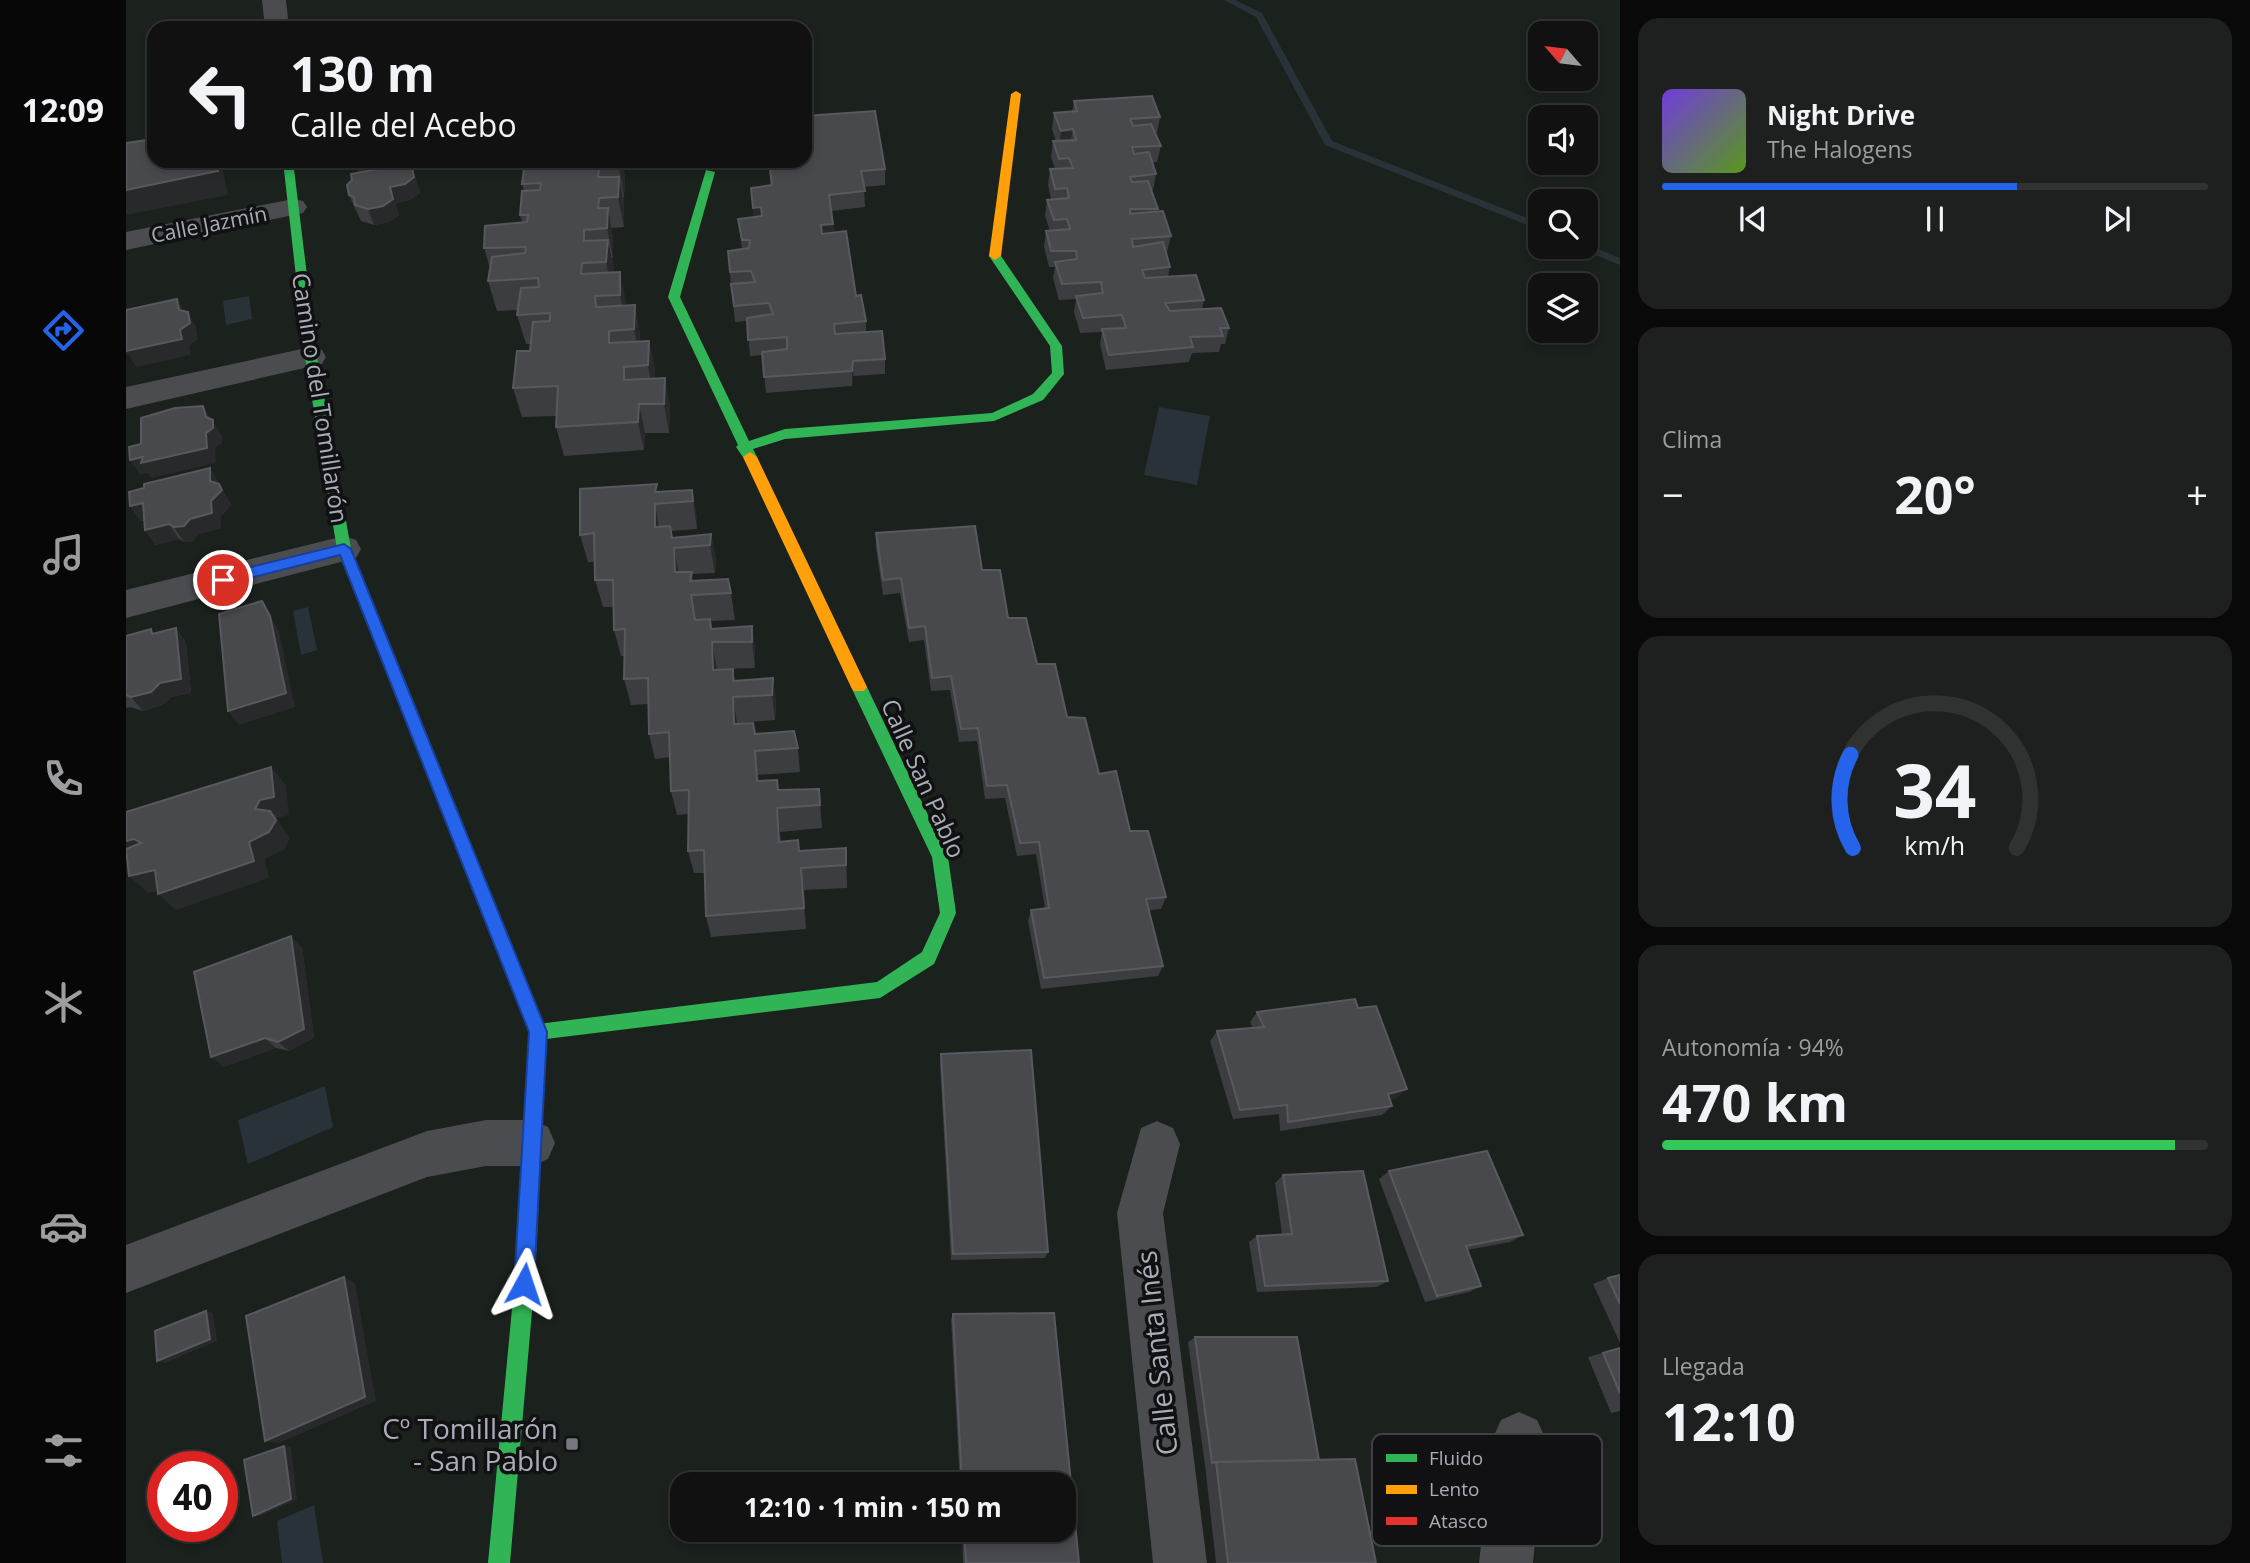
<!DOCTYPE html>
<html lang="es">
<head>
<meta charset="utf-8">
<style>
  :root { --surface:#111; --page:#1e1f1f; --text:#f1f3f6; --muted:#9c9d9f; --line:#303131; --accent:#2563eb }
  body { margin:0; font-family:"Open Sans",sans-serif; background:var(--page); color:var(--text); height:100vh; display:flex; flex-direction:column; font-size:26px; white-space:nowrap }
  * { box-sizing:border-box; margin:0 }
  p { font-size:23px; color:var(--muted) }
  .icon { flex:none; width:38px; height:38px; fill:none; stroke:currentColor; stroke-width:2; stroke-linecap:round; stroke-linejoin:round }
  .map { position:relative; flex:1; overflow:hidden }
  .panel { display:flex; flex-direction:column; gap:18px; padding:18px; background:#090909; width:630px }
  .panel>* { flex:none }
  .top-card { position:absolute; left:21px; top:21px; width:665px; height:147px; border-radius:21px; box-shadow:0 4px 10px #0003,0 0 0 2px var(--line); background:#111; color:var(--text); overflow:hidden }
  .needle { width:46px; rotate:298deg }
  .fabs { position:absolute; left:1402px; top:21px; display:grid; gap:14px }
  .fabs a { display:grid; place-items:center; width:70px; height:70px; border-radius:14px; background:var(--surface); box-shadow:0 4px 10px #0003,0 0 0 2px var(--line); font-size:35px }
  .speed { position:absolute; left:21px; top:1451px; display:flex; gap:14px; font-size:35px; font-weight:700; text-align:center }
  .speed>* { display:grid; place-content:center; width:91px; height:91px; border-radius:50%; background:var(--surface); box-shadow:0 4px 10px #0003,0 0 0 2px var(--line); line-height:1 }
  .speed .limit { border:10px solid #d22; background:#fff; color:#111 }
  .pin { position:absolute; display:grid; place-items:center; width:60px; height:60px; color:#fff; margin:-30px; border:4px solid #fff; border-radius:50%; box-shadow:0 2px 7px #0007 }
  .me { position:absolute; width:77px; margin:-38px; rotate:5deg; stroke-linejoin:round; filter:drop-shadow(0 0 5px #0008) }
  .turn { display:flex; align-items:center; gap:24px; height:147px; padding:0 28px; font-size:32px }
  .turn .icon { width:91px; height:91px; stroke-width:2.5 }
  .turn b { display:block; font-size:49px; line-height:60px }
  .big { font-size:52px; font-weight:700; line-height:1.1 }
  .panel .widget { flex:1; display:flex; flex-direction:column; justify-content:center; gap:10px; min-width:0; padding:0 24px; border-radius:21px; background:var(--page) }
  .panel .dial { align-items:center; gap:0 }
  .dial svg { height:182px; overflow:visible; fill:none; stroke:var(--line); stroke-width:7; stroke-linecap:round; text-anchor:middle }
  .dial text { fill:var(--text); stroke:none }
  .song { display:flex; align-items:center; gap:21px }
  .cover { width:84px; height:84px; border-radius:10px; background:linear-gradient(135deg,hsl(260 70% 55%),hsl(90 70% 35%)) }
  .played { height:7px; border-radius:4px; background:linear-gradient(90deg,var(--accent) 65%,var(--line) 65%) }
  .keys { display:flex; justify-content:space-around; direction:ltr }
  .heat { display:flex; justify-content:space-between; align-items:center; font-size:38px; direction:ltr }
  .charge { height:10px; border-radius:5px; background:linear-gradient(90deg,#34c759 94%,var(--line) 0) }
  .trip { position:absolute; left:544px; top:1472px; width:406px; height:70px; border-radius:21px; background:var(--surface); box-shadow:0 4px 10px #0003,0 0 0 2px var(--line); font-weight:700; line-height:70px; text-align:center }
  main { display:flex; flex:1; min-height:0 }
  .menu { display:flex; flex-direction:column; width:126px; justify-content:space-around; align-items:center; background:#070707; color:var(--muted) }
  .menu .icon { width:49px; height:49px }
  .menu .selected { color:var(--accent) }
  .menu b { font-size:32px; color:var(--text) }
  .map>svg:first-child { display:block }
  .green { fill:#1b211c; fill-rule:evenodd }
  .water { fill:#2a3239 }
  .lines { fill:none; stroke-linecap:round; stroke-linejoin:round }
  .stream { fill:#2a3239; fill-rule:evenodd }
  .street { fill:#4b4c50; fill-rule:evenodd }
  .fast { fill:#30b455; fill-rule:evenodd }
  .slow { fill:#ff9f0a; fill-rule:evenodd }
  .jam { fill:#e5322d; fill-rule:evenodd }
  .wall { fill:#3c3d40 }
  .shaded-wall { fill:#28292a }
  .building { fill:#48494d; stroke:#57595e; stroke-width:2 }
  .route { fill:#2563eb; stroke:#184099; stroke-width:2 }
  .poi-dot { fill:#757880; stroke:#111113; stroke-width:2.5 }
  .labels { text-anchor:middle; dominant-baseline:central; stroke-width:7; stroke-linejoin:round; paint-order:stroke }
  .far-street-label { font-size:21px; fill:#a8adb8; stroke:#111113 }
  .street-label { font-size:24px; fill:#a8adb8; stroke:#111113 }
  .near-street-label { font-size:28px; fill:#a8adb8; stroke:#111113 }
  .near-poi-label { font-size:28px; fill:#a8adb8; stroke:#111113; text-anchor:end }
  .key { fill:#111113; stroke:#3e4045; stroke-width:2 }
  .key-label { font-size:19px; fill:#a8adb8 }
</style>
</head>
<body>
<main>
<nav class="menu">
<b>12:09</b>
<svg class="icon selected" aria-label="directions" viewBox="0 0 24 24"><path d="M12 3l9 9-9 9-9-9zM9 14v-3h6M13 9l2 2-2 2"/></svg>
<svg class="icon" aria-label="music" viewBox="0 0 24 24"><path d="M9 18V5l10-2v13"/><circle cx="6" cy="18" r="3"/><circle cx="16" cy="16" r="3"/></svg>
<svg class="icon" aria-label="phone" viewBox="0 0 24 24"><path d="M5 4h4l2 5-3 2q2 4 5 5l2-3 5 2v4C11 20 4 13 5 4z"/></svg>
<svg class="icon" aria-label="climate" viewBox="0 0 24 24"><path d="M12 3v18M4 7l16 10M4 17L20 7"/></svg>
<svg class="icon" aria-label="car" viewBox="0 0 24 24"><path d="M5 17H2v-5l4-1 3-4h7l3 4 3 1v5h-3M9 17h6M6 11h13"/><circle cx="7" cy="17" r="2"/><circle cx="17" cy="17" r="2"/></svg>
<svg class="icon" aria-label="filters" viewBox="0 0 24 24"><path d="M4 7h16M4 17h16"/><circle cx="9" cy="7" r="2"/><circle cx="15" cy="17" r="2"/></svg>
</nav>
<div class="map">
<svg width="1494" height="1563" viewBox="0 0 1494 1563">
  <rect width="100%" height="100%" fill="#171717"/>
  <path class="green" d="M0,0H1494V1563H0ZM28,28H679V161H28ZM1414,33H1460V79H1414ZM1414,117H1460V163H1414ZM1414,201H1460V247H1414ZM1414,285H1460V331H1414ZM37,1466H96V1526H37ZM556,1484H938V1530H556Z"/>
  <path class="water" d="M123,296L126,319L100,325L97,301Z
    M1033,407L1084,416L1071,485L1018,475Z
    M182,607L191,650L175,655L167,611Z
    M199,1086L207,1127L122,1164L112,1120Z
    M188,1505L197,1563H156L151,1521Z"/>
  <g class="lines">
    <path class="stream" d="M1098,0H1109L1136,13L1206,141L1414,223V230L1199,145L1130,17Z
      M1460,244L1494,258V265L1455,249L1454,247H1460Z"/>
    <path class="street" d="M136,0H160L163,28H139Z
      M167,199L177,201L181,207L177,213L0,250V232Z
      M185,347L196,350L200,357L196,364L0,409V387Z
      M218,536L230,540L235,549L230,558L0,618V590Z
      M360,1120H406L422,1127L429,1143L422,1159L406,1166H360L301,1177L0,1293V1245L301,1131Z
      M1031,1121L1047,1128L1054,1144L1037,1213L1081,1563H1027L991,1213L1015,1128Z
      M1393,1412L1411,1420L1419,1438L1407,1563H1353L1367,1438L1375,1420Z"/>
    <path class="fast" d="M157,161H167L191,357L225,549L291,710L288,714H278L275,710L211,549L179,357Z
      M580,170L589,172L554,297L623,441L659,429L866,413L907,394L926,373L924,346L863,256L869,252L873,253L936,346L938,374L917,400L868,421L659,439L627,449L631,457L629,460H619L610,447L612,445L542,297Z
      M733,681L741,687L822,857L830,913L808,964L754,998L412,1040L406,1038L403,1032L406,1026L412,1024L751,982L796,952L814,913L806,857L725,687Z
      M399,1267L406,1270L409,1277L384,1563H362L389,1277L392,1270Z"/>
    <path class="slow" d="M890,91L895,94L875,256L869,260L863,256L885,94Z
      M624,452L631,457L741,687L738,691H728L725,687L617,457Z
      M411,1033L417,1036L420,1042L409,1277L406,1284L399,1287L392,1284L389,1277L402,1042L405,1036Z"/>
    <path class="jam" d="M283,704L288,706L291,710L421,1032L417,1048L411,1051L405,1048L402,1042L403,1032L275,710L278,706Z"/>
  </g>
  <path class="wall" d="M948,101L1034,117L1031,133H1029L1035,146L1031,162H1026L1030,174L1027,190H1025L1032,209L1031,212L1045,236L1041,252H1040L1044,267L1042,277L1078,300L1076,309L1103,328L1099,344H1095L1093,352L1066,353L1063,362L980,370L974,344L976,332L954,333L948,312L950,299L933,300L927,278L929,267H923L918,247L920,231H924L919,216L921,200L925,199L922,185L924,169H929L925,157L927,141H930L926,129L928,113L946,112Z
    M225,161H282L290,179L294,193L284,200L269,203L273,215L263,222L248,225L235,221L231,212L230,211L223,195L233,172L230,163L226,164Z
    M399,161H496L499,178L498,197H497L498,207V227L485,228L487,238V258H486L488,272L500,301V306L509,305L514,335V341H523L529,370L528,378L544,407L543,433H519L518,450L438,456L430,427V416L396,417L387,388L404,351L405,344H400L391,315L392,310L371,311L362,281L364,268L358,248L396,222L394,215L398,191L396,184Z
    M642,161L759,169V185L738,187L739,207L705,211L708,233L730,296L740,321V332L759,359V374L727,376L726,386L640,393L636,355L624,356L621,321L609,322L605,284L602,251L616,249L612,219L628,217L625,188L645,185Z
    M84,468L105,505L95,516V528L73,534L67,541L58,542L53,539L29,545L18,521H15L4,506L18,488Z
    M566,490L571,518V529L545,531L547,538L585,534L590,562L589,573L566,574L567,581L605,593L609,620L585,621L586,629L626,626L629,652V668L591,669V670L607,669L609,681L647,678L650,704L649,720L611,723V724L629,734L672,748L674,772L632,775L633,781L651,780L652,790L693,789L696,828L654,832L655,842L674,851L720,848L721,888L678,890L680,929L585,937L580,916L579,873H568L562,851L563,814L551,815L545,791L544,757L529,759L523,734L522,704L505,705L498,679V656H495L488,630L487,607H477L469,580V562H462L454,535L532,492Z
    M750,533L856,570L882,618L911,664L973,774L1040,897L1035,909L1023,910L1037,966L1032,976L915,989L902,921L905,910L919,908L910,854L891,856L879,798L859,799L851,741L833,742L824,690L805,691L798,640L783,642L774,593L757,595L750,548Z
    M50,628L60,643L65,693L45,697L36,705L17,711L4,707L0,708V636L29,633Z
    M176,947L188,1038L163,1051L150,1048L97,1067Z
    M1131,1012L1271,1098L1264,1100L1266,1106L1256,1115L1154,1131L1153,1114L1107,1119L1084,1041L1091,1031L1127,1028L1124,1022Z
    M815,1054L922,1252L919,1258L825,1260L814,1064Z
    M1263,1171L1397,1235L1384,1242L1341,1250L1355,1286L1343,1292L1299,1302L1253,1179Z
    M1157,1175L1262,1281L1251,1287L1131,1292L1123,1242L1131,1236L1156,1234L1149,1183Z
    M1494,1275V1343L1467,1284L1482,1278Z
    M928,1313L953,1563H837L836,1530H938V1484H834L825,1319L827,1314Z
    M1069,1337L1250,1563H1090L1079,1465L1062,1342Z
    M1494,1348V1411L1485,1413L1462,1357Z"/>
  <path class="shaded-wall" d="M947,129L944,145L933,147L935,131Z
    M89,161H95L102,195L0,215V190Z
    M225,161H282V163L234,173L230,163L226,164Z
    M493,161H496L499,178L498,197L493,167Z
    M285,163L294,193L284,200L269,203L273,215L263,222L248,225L242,209Z
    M493,177L498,207V227L492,197Z
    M635,207L637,223L629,224L627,208Z
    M482,208L487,238V258L481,228Z
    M707,224L708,240L695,241V225Z
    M482,240L488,270L486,292L480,262Z
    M494,272L500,301V324L494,295Z
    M51,299L60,315L62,312L70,327L72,339L63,346L65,355L10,367L3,355H1L0,354V341L53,310Z
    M509,305L514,335V359L508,329Z
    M523,341L529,370L527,395L522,365Z
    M727,361V376L726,386V371Z
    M539,378L544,407L543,433L538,404Z
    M513,404L519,433L518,450L512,422Z
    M77,406L96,436V443L89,448L90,463L25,478L22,473L14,475L4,460L80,417Z
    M84,468L93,484V493V484L105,505L95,516V528L73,534L67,541L58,542L48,527L84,481Z
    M566,490L571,518V529L567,501Z
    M17,503L27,518L15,521L4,506Z
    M529,504L534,532L529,527Z
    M43,524L53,539L29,545L19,530Z
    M585,534L590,562L589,573L584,545Z
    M548,548L553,575L549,572Z
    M136,601L153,631L169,707L113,725L102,711Z
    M626,626L629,652V668L626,642Z
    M50,628L60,643L65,693L45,697L36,705L17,711L5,697Z
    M586,642L591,669V696L587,670Z
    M647,678L650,704L649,720L646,695Z
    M607,697L611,723L612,749L608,724Z
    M145,767L160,785L163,815L150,818L164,838L158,850L139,859L143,878L50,910L32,894L123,842L129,809Z
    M651,808L654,832L656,864L653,842Z
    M8,839L26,857L0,851V841Z
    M675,868L678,890L680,929L678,908Z
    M29,870L47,887L22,893L3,876Z
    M165,936L176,947L188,1038L163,1051L152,1042Z
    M139,1038L150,1048L97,1067L85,1057Z
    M1281,1089L1271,1098L1252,1103L1262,1094Z
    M218,1277L229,1283L250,1401L153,1443L139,1441Z
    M80,1311L87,1313L91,1341L39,1363L31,1361Z
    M158,1446L165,1447L171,1500L134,1516H127Z"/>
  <path class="building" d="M1026,96L1034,117L1004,119L1007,126L1025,124L1035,146L1006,147L1008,154L1023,152L1030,174L1004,177L1006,182L1022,181L1032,209H1004V214L1037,211L1045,236L1006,239L1007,247L1037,242L1044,267L1016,270L1019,278L1070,275L1078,300L1039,303L1044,311L1095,308L1103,328H1094L1097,336L1064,337L1067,347L983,355L976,329L1000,328L996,315L957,318L950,296L977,293L975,282L936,284L929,262L951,259L950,251H925L920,231L944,229L941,219L928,220L921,200L943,198L941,188L929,189L924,169L947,168L943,158L933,159L927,141L950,140L947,129L935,131L928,113L951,111L948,101Z
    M749,111L759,169L735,171L739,191L703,195L707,224L695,225L696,234L720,231L730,296L735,295L740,321L708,324L709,334L756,331L759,359L727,361L726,371L638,377L636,352L661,349V337L622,340L621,318L647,314L643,303L608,306L605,284L629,282L625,271L604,272L602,251L623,248L624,240H616L612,219L636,216L635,207L627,208L625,188L646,185L643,161H679V116Z
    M28,139V161H89L92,171L0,190V143Z
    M399,161H493V167L473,168L472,177H493L492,197L473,198L472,208H482L481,228L458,230V241L482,240L480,262L456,263L455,274L494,272V295L469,296L470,307L509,305L508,329L483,331V343L523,341L522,365L498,367V380L539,378L538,404H513L512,422L430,427L432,386L387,388L391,351H404L407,322L424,321V313L391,315L395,288L413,287L412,278L362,281L366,257L399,253L400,247L358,248L359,226L401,222L402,215H394L396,191L414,190L415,183L396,184Z
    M285,163L288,177L279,184L264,187L267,199L257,206L242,209L229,205L228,197L223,195L221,185L226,180L225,174Z
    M51,299L53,310L62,312L64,323L54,330L56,339L0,351V310Z
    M77,406L80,417L87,420V428L80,433L81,448L15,463L17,457L4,460L3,447L15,444V418L49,408Z
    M84,468V481L93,484L96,490L85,501L86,513L64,519L58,526L48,527L43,524L19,530L17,503L4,506L3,492L18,488V484Z
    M531,484L529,492L566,490L567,501L529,504V527L544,526L546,538L585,534L584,545L548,548L549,572H566L564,581L602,579L605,593L565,595L569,620L584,619L585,629L626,626V642H586L587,670L607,669V681L647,678L646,695L607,697L608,724L627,723L629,734L668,731L672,748L629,751L631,781L651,780L652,790L693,789L694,805L651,808L653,842L672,840L673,851L720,848V865L675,868L678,908L580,916L578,850L562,851L563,790L545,791L543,732L523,734L522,678L498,679L499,629L488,630L487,580H469L468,533L454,535V489Z
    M849,526L856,570H874L882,618H900L911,664H929L941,717L959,718L973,774L990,771L1004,831H1022L1040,897L1020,899L1037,966L918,978L905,910L923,908L913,842L894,843L881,785L861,786L852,728L835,729L825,676L806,678L799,626L783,628L775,578L757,580L750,533Z
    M136,601L144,616L160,693L102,711L93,614Z
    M50,628L55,679L34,683L25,692L5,697L0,695V636L25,629L26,634Z
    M145,767L148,797L134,800L129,809L144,811L150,820L143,832L123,842L128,861L32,894L29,870L3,876L0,849L15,843L8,839L0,841V812Z
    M165,936L178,1029L152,1042L139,1038L85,1057L68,972Z
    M1229,999L1232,1008L1250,1006L1281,1089L1262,1094L1266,1106L1162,1122L1161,1105L1114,1110L1091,1031L1138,1027L1131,1012Z
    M905,1050L922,1252L827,1254L815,1054Z
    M1361,1151L1397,1235L1340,1246L1355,1286L1311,1296L1263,1171Z
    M1237,1171L1262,1281L1139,1286L1131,1236L1166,1234L1157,1175Z
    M1494,1275V1304L1482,1278Z
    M218,1277L239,1397L139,1441L120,1316Z
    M80,1311L84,1339L31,1361L29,1331Z
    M928,1313L953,1563H840L838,1530H938V1484H836L827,1314Z
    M1069,1337H1171L1193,1460L1090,1462L1086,1463Z
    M1494,1348V1393L1477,1353Z
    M158,1446L165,1499L127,1516L118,1460Z
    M1229,1459L1250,1563H1102L1090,1462Z"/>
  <path class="route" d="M218,544L225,549L421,1032L408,1284L405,1291L398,1294L391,1291L388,1284L403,1032L214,555L97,585L90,580L97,574Z"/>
  <rect class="poi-dot" x="439" y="1437" width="14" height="14" rx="3.5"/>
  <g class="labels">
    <g class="far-street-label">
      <text transform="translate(83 224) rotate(-11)">Calle Jazmín</text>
    </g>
    <g class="street-label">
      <text transform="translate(195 398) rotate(81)">Camino del Tomillarón</text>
      <text transform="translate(798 778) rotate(66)">Calle San Pablo</text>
    </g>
    <g class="near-street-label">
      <text transform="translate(1030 1353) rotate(-96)">Calle Santa Inés</text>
    </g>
    <g class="near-poi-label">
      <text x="432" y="1428">Cº Tomillarón<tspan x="432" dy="32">- San Pablo</tspan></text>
    </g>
  </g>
  <rect x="1246" y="1434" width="230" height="112" rx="10" class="key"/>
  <rect x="1260" y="1454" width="31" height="8" fill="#30b455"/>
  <rect x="1260" y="1485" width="31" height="9" fill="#ff9f0a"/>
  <rect x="1260" y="1517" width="31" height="8" fill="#e5322d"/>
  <g class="key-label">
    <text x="1303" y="1465">Fluido</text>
    <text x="1303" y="1496">Lento</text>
    <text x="1303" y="1528">Atasco</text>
  </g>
</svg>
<div class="fabs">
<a><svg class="needle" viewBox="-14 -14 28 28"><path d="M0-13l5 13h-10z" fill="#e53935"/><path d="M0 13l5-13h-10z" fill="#9c9d9f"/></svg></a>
<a><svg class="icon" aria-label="sound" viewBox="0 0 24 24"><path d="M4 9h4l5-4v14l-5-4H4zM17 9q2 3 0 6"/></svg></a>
<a><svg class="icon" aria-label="search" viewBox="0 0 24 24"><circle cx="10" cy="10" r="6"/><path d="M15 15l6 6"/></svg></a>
<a><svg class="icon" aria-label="layers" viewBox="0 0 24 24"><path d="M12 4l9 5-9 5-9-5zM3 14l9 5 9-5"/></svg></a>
</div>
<div class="speed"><div class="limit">40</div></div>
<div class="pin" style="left:97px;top:580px;background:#d93025"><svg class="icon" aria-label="arrive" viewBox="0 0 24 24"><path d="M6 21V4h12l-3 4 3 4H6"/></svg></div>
<svg class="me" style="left:398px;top:1284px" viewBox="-20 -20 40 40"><path d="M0-17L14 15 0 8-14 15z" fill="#2563eb" stroke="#fff" stroke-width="4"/></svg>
<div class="trip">12:10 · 1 min · 150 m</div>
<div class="top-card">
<div class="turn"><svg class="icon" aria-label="left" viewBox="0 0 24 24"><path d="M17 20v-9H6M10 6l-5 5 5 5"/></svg><div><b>130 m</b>Calle del Acebo</div></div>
</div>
</div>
<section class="panel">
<div class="widget">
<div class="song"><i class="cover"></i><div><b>Night Drive</b><p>The Halogens</p></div></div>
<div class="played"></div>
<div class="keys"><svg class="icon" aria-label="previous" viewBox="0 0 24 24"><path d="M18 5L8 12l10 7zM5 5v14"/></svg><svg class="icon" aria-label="pause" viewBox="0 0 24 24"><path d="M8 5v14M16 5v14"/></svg><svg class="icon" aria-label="next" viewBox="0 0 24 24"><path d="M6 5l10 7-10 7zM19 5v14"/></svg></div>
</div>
<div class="widget"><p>Clima</p>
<div class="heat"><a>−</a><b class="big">20°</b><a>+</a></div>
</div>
<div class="widget dial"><svg viewBox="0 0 100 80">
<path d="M14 69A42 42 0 1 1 86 69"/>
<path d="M14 69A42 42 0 0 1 13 28" stroke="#2563eb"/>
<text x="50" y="56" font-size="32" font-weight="700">34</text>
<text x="50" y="72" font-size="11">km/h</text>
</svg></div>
<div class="widget"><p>Autonomía · 94%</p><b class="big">470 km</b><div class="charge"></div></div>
<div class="widget"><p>Llegada</p><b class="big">12:10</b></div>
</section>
</main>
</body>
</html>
